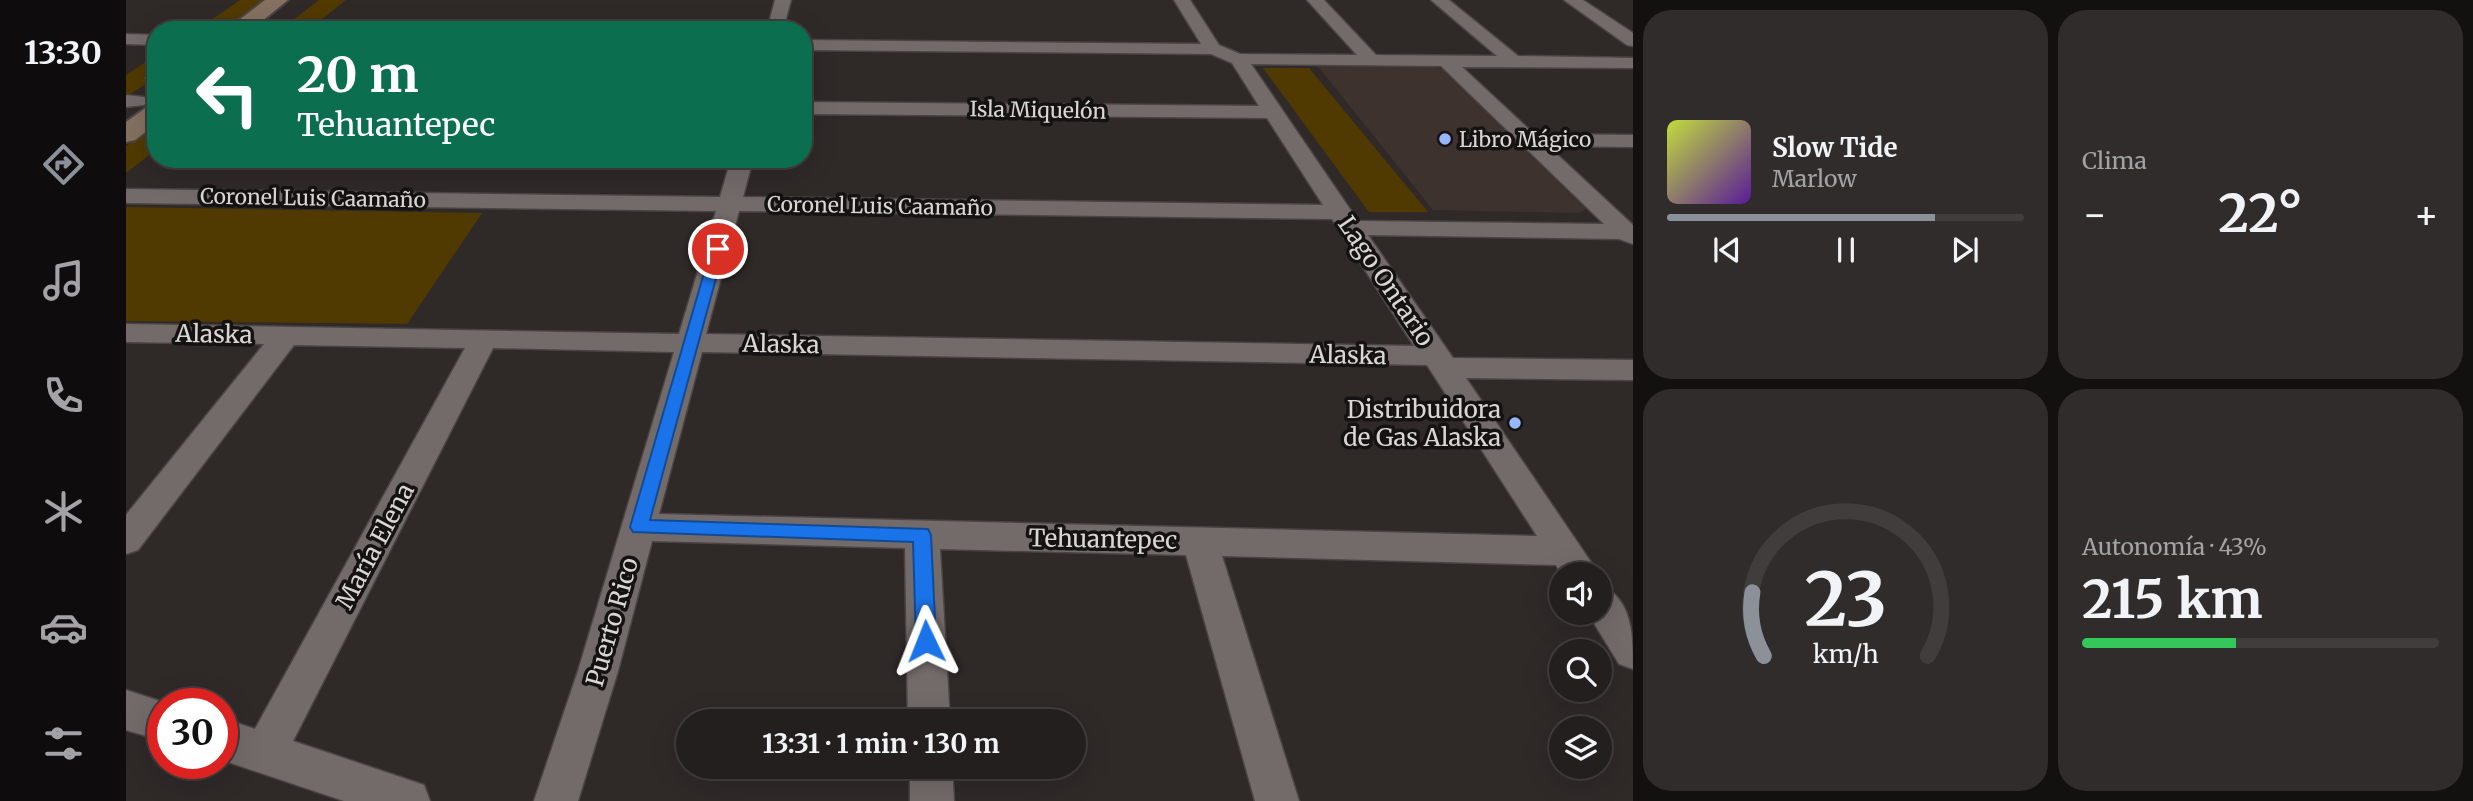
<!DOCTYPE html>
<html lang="es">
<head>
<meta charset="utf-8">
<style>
  :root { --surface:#231f1e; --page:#2f2c2b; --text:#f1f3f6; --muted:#a3a2a4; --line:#403d3c; --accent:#8c9099 }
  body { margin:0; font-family:Merriweather,serif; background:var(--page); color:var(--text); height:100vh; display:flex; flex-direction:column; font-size:26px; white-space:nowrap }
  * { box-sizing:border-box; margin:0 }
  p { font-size:23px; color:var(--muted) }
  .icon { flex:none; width:38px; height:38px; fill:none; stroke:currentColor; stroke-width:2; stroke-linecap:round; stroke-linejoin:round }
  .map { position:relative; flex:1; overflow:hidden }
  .drawer { display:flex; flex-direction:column; gap:10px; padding:10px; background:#131110; width:840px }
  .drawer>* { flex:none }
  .hud { position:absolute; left:21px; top:21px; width:665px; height:147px; border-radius:28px; box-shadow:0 7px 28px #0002,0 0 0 2px var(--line); background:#0b6e4f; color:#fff; overflow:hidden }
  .fabs { position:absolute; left:1423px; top:562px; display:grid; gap:14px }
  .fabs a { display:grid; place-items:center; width:63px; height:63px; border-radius:50%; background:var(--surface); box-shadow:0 7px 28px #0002,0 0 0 2px var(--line); font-size:35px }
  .speed { position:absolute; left:21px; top:688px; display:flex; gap:14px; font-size:35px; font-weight:700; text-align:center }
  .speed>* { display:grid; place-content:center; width:91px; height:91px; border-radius:50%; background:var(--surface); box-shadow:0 7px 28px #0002,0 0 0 2px var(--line); line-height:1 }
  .speed .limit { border:10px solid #d22; background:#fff; color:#111 }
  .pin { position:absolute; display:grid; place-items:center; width:60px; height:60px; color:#fff; margin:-30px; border:4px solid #fff; border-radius:50%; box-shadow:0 2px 7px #0007 }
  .me { position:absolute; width:77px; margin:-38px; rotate:358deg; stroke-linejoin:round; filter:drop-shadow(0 0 5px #0008) }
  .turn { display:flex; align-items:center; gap:24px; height:147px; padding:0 35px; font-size:32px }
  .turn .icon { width:91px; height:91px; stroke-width:2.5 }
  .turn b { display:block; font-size:49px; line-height:60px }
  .big { font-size:52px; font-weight:700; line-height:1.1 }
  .drawer .widget { flex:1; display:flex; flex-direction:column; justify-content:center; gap:10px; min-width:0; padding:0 24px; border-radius:28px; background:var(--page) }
  .drawer .dial { align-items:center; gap:0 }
  .dial svg { height:182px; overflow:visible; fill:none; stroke:var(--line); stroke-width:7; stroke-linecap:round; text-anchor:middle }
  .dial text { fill:var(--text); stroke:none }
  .song { display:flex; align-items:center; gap:21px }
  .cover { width:84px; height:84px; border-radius:10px; background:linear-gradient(135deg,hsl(70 70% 55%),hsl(270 70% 35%)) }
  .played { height:7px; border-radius:4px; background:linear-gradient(90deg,var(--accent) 75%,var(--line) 75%) }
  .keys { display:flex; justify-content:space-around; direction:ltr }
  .heat { display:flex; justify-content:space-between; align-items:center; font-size:38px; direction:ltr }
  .charge { height:10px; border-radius:5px; background:linear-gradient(90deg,#34c759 43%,var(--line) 0) }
  .drawer .tiles { flex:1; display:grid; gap:10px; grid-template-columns:repeat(2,1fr) }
  .trip { position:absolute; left:550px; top:709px; width:410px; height:70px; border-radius:35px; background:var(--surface); box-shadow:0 7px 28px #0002,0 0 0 2px var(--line); font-weight:700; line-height:70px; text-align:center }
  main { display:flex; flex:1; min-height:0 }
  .dock { display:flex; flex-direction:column; width:126px; justify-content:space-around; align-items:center; background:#0e0c0c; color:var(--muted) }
  .dock .icon { width:49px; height:49px }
  .dock .selected { color:var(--accent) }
  .dock b { font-size:32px; color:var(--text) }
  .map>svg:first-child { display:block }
  .built { fill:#3e322f }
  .green { fill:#503a02 }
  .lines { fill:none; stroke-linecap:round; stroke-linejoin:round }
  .street-casing { stroke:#4a4544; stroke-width:3 }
  .secondary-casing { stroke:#4a4544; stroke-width:4 }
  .path { stroke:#868180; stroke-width:2.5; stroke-dasharray:3.5 3.5; stroke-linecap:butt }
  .street { fill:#736b6a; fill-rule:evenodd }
  .secondary { fill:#857061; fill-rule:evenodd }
  .route { fill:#1a73e8; stroke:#114b97; stroke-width:2 }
  .poi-dot { fill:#98b6fd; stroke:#151312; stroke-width:2.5 }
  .labels { text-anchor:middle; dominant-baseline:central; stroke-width:7; stroke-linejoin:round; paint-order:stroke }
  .far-street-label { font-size:21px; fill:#dad6d5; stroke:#151312 }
  .far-poi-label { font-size:21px; fill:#dad6d5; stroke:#151312; text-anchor:start }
  .street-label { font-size:24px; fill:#dad6d5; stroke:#151312 }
  .poi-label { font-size:24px; fill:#dad6d5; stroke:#151312; text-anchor:end }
</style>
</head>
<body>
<main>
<nav class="dock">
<b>13:30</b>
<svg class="icon selected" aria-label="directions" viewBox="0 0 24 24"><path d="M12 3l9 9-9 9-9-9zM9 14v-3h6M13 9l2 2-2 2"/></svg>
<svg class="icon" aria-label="music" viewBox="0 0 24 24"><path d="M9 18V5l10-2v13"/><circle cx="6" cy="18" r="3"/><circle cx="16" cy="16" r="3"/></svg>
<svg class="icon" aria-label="phone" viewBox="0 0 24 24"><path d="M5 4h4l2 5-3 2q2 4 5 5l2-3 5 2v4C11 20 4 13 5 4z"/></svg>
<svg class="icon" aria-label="climate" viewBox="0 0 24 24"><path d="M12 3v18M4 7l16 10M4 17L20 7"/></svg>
<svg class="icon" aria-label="car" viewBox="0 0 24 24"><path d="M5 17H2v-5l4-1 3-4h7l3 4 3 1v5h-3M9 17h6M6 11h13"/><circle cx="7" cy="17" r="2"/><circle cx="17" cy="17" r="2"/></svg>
<svg class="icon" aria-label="filters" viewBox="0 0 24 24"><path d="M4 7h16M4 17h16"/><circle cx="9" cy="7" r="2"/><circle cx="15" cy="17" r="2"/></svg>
</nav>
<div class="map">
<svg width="1507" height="801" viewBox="0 0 1507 801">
  <rect width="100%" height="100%" fill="#2f2928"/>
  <path class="built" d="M1191,65H1299L1316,69L1460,209L1453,213L1307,210Z"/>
  <path class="green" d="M114,0H141L99,30H71Z
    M193,0H220L182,30H154Z
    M30,55V77L0,97V75Z
    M1137,68H1183L1302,212H1243Z
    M30,124V150L0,173V146Z
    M0,207L356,213L281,324L0,321Z"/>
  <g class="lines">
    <defs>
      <path id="street" d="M649,0H665L657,30H641Z
        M1048,0H1064L1093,45L1114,54L1231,55L1181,0H1198L1250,55L1371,56L1305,0H1323L1392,56L1507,58V68L1336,67L1408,134L1507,135V147L1422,146L1507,225V244L1493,239L1242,235L1327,358L1507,360V380L1340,378L1473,574H1435L1430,565L1096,556L1173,801H1129L1060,555L814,549L824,721H782L779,548L526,541L492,671L452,801H408L452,671L548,352L367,348L167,741L298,785L304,801H218L96,760V718L129,729L339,348L168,345L12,550L0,554V515L138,344L0,342V324L553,334L590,211L0,203V189L594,197L605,159H627L617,197L1197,205L1141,118L677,114V102L1133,106L1106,63L1085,54L677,50V40L1075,44ZM1125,64L1315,66L1478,224L1232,221ZM613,211L1206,219L1288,346L580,334ZM576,352L1301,365L1411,536L533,514Z
        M1438,0H1457L1507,33V46L1501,45Z
        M0,34L30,35V45L0,44Z
        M0,95L18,97L21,101L18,105L0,107Z
        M1474,585C1507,599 1507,636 1507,669L1493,664L1461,612H1474Z
        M0,690L43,704H37V741L0,730Z
        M784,766H826L828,801H784Z"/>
      <path id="secondary" d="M139,0H162L125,30H100Z
        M30,104V124L9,140L0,142V122L21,107Z"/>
    </defs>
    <use href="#street" class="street-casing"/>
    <use href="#secondary" class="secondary-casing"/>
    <path class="path" d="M19,79L30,72"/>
    <use href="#street" class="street"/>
    <use href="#secondary" class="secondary"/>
  </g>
  <path class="route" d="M592,245L598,249L524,520L802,529L805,535L810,641L807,648L800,650L793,648L790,641L787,542L507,532L504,527L585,249Z"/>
  <g class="poi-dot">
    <circle cx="1319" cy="139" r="7"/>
    <circle cx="1389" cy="423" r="7"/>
  </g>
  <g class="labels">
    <g class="far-street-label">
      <text transform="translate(912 110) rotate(1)">Isla Miquelón</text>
      <text transform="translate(187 198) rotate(1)">Coronel Luis Caamaño</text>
      <text transform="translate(754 206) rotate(1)">Coronel Luis Caamaño</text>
    </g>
    <g class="far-poi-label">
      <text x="1333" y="139">Libro Mágico</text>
    </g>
    <g class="street-label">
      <text transform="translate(1260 281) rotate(56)">Lago Ontario</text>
      <text transform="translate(88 334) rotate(1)">Alaska</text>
      <text transform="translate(655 344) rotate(1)">Alaska</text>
      <text transform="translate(1222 355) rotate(1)">Alaska</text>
      <text transform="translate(977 539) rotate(1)">Tehuantepec</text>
      <text transform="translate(249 546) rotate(-62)">María Elena</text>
      <text transform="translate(486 622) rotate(-74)">Puerto Rico</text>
    </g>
    <g class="poi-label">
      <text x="1375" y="409">Distribuidora<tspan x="1375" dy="28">de Gas Alaska</tspan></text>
    </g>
  </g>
</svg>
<div class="fabs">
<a><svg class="icon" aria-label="sound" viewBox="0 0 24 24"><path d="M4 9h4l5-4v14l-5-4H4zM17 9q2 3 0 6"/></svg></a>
<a><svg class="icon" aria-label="search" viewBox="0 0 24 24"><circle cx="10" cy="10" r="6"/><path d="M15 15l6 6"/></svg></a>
<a><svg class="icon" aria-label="layers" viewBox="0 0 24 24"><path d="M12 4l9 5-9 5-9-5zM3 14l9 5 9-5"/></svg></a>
</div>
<div class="speed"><div class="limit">30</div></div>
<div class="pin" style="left:592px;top:249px;background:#d93025"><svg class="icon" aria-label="arrive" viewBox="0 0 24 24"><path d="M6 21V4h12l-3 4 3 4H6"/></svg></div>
<svg class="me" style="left:800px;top:641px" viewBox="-20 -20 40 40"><path d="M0-17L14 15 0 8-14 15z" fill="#1a73e8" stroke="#fff" stroke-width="4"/></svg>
<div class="trip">13:31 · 1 min · 130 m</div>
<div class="hud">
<div class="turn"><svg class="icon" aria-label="left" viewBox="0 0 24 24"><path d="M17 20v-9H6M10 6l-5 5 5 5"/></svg><div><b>20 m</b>Tehuantepec</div></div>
</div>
</div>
<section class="drawer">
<div class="tiles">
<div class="widget">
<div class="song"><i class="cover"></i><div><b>Slow Tide</b><p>Marlow</p></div></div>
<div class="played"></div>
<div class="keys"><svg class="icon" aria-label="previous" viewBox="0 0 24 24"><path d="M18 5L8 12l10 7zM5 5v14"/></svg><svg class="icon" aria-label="pause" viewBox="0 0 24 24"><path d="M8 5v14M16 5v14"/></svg><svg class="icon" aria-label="next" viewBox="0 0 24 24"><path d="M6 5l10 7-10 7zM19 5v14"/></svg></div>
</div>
<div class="widget"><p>Clima</p>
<div class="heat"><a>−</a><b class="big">22°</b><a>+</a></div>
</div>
<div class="widget dial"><svg viewBox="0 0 100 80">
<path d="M14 69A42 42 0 1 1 86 69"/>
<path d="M14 69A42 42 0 0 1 9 41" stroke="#8c9099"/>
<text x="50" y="56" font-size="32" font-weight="700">23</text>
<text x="50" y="72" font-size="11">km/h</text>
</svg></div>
<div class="widget"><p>Autonomía · 43%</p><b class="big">215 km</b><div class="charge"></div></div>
</div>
</section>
</main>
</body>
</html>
